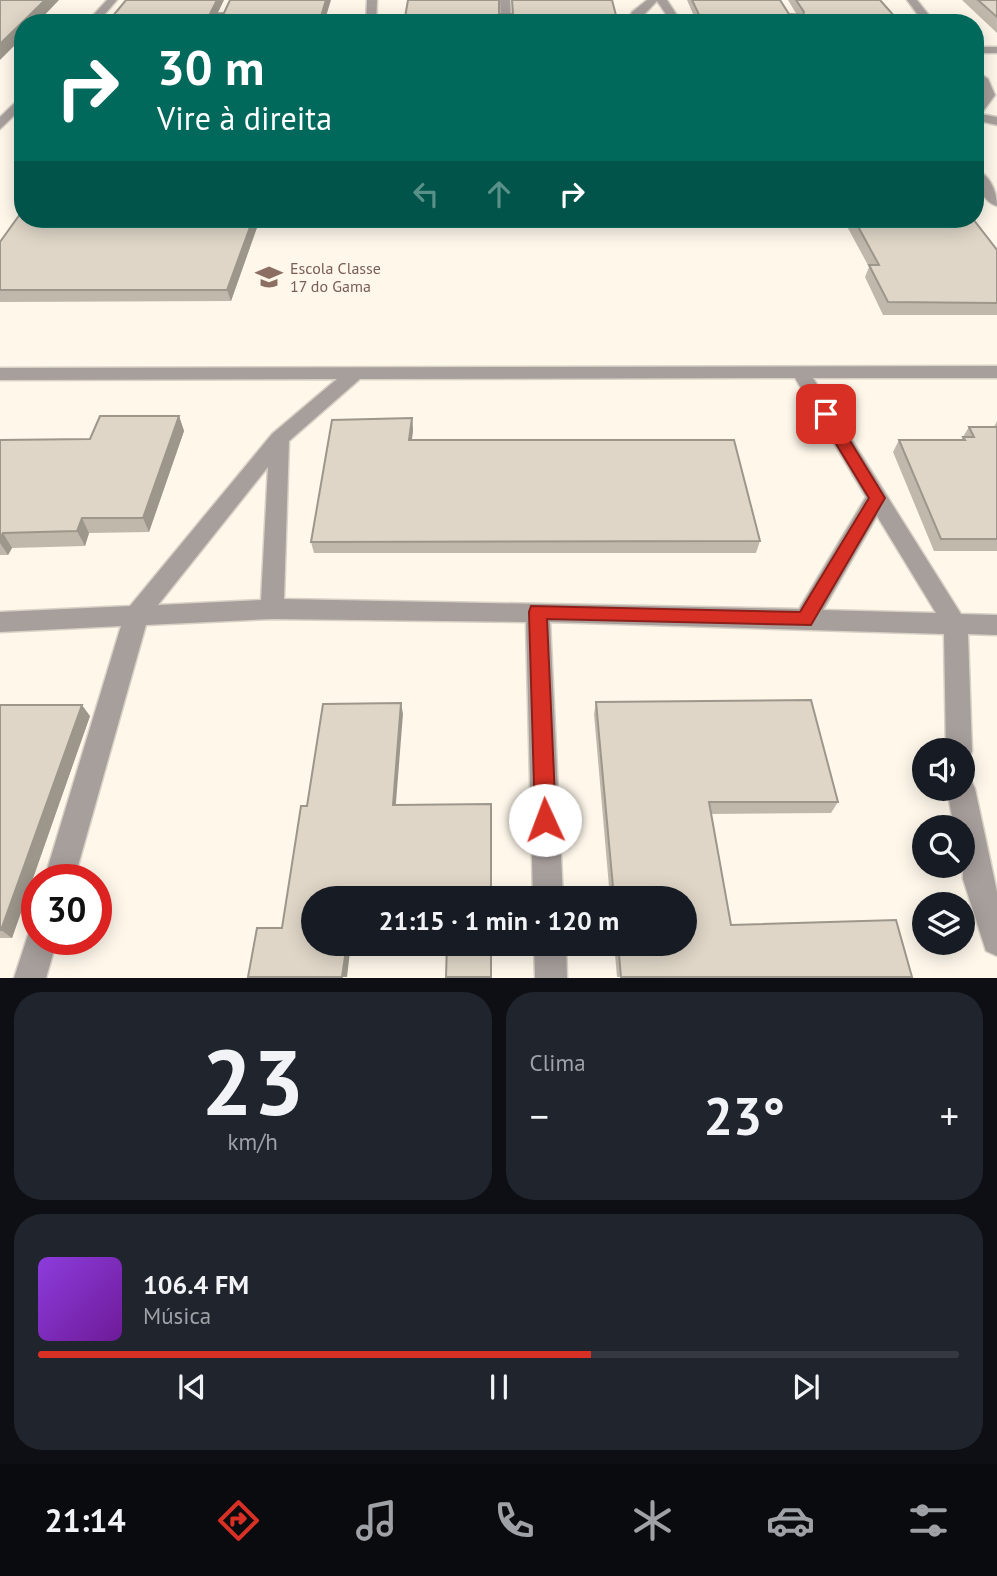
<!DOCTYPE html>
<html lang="pt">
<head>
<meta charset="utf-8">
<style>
  :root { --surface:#171b24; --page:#20242c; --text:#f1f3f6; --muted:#9ea1a6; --line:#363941; --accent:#d93025 }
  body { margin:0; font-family:"PT Sans",sans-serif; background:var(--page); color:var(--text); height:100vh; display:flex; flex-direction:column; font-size:26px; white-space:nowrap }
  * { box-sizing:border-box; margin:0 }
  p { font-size:23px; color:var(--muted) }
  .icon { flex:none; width:38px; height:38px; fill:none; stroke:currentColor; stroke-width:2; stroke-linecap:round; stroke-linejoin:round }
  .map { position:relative; height:978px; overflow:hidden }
  .sheet { display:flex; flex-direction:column; gap:14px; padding:14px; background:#0d0f14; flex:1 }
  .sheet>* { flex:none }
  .banner { position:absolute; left:14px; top:14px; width:970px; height:214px; border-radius:28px; box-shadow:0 4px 18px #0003; background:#00695c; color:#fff; overflow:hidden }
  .tools { position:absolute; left:912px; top:738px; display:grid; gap:14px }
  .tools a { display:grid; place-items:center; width:63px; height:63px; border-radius:50%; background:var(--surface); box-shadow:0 4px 18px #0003; font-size:35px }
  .speed { position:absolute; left:21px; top:864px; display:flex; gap:14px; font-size:35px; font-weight:700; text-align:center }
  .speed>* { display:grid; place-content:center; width:91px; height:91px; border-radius:50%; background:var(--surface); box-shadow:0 4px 18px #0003; line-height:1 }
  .speed .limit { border:10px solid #d22; background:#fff; color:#111 }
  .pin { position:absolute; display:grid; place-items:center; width:60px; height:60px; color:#fff; margin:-30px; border-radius:14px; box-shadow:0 4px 10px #0006 }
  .me { position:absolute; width:77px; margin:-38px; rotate:358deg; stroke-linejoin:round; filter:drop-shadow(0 0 5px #0008) }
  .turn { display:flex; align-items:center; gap:24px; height:147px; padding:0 28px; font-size:32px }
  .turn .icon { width:91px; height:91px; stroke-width:2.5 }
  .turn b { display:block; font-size:49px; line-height:60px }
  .lanes { display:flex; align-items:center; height:66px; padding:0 28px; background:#0003; justify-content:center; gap:35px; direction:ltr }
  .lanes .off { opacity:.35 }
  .big { font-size:52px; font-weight:600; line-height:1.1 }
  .sheet .tile { flex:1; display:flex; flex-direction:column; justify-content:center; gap:10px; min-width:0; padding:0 24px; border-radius:28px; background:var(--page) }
  .sheet .dial { align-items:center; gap:0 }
  .dial b { font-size:91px; line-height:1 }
  .song { display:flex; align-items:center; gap:21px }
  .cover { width:84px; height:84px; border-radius:10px; background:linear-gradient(135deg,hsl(270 70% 55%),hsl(280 70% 35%)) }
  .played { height:7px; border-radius:4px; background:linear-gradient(90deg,var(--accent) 60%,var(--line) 60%) }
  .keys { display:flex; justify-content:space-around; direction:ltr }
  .heat { display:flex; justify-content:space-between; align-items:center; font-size:38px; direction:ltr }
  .sheet .tiles { flex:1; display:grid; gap:14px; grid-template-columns:1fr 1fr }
  .tile:last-child { grid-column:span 2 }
  .trip { position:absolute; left:301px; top:886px; width:396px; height:70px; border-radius:35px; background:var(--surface); box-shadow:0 4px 18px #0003; font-weight:600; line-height:70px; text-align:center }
  .tab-bar { display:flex; height:112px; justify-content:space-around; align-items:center; background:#090b0e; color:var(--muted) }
  .tab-bar .icon { width:49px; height:49px }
  .tab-bar .active { color:var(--accent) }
  .tab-bar b { font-size:32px; color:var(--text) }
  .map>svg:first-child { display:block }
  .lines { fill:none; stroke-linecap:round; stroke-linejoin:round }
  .minor-casing { stroke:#d8d2c6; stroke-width:3 }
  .minor { fill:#a79f9c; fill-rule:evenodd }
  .wall { fill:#c0b8ab }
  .shaded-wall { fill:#9c968b }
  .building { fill:#dfd6c7; stroke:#9c968b; stroke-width:2 }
  .route { fill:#d93025; stroke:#8d1f18; stroke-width:2 }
  .labels { text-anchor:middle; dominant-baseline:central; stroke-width:6; stroke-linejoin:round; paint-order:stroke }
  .far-education-label { font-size:16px; fill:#785e54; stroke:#fef7ea; text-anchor:start }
</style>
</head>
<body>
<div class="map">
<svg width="997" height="978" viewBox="0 0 997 978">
  <rect width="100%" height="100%" fill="#fef7ea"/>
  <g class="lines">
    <defs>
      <path id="minor" d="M107,0H117L97,23H86Z
        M367,0H377L376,23H366Z
        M500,0H510L511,23H501Z
        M647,0H667L682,23H672L657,1L636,23H626L632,12Z
        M907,0H917L935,23H924Z
        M975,47H997V53H975Z
        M975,70L988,79L995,95L981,114L997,117V125L975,120V105L983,95L975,79Z
        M23,95V107L0,129V117Z
        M975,169C990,175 997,191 997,206C983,202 974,182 975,169Z
        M997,366V378H813L961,614L997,615V635L968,634L972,751L969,760L962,762V751H946L944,634L550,622L563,898H533L526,622L272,619L146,625L74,880H44L121,626L0,632V612L130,606L272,434L337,379L0,380V368ZM795,378L866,497L799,609L284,599L289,441L360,379ZM268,467L261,600L158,605ZM877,516L936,613L823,610Z
        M962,776L971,780L975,789L997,892V956L986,951L963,879L962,828H954L947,789H962Z
        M37,926V940H57L46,978H14L30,929Z
        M534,943H566L567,978H535Z"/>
    </defs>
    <use href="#minor" class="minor-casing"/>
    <use href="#minor" class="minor"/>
  </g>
  <path class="wall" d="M687,0H780L789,14L797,15L788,0H880L896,18L895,23H697Z
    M962,0H997V33Z
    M23,219H260L231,301L0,302V242Z
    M843,219H973L997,250V315H883L865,277L869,267Z
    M179,416L184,431L149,532L89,533L85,546L12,548L8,555H0V440L90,439Z
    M412,418L413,430L412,440L760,541L756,553H314L311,542Z
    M997,421V551H934L893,452L899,440H961L969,427H994Z
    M596,702L838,802L831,813L711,814L731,925L912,977H617L614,943H684V898H610L594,714Z
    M0,705L90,716L12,938H0Z"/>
  <path class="shaded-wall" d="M45,0H59L37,23H23V37L0,60V44Z
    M217,0H224L213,23L210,14Z
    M326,0H331L324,23H319Z
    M253,219H260L231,301L227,290Z
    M179,416L184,431L149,532L143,518Z
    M412,418L413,430L410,452L409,440Z
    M82,518L89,533L85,546L77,531Z
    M3,533L12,548L8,555L0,543V538Z
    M401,703L403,714L395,815L393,805Z
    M82,705L90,716L12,938L1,930Z
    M347,943H351L347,977H342Z"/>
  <path class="building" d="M0,0H45L0,44Z
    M126,0H217L210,14L224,13L230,0H326L319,23H107Z
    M408,0H499V14H513L512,0H612L618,23H404Z
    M692,0H780L789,14L803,15L804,12L796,0H880L896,18H889L893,23H703Z
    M978,0H997V17Z
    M23,210V219H253L227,290H0V242Z
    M854,219H973L997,250V303L888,302L869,265H879Z
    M100,416H179L143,518H82L77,531L3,533L0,538V440L90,439Z
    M412,418L409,440H734L760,541L311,542L332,420Z
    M969,427H997V539H941L899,440H965L963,437H974Z
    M811,700L838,802H709L731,925L896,920L912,977H621L618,943H684V898H614L596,702Z
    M401,703L393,805L491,804V898H313V943H347L342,977H248L257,928H282L301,806H307L323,704Z
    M0,705H82L1,930H0Z
    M447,943H491V977H446Z"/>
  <path class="route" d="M826,409L831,410L885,498L811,625L547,619L556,820L553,827L545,830L538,827L535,820L529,612L531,606L800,612L869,498L818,414Z"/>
  <defs>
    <symbol id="school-bare" viewBox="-9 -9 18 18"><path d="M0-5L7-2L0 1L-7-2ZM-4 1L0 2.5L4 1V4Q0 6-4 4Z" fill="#8d6e63" stroke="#fef7ea" stroke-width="2.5" paint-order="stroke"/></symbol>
  </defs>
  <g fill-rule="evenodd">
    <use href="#school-bare" x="250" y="258" width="38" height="38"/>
  </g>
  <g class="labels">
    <g class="far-education-label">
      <text x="290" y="268">Escola Classe<tspan x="290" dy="18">17 do Gama</tspan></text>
    </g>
  </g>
</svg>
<div class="tools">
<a><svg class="icon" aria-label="sound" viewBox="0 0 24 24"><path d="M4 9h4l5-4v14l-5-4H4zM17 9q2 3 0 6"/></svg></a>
<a><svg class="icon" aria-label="search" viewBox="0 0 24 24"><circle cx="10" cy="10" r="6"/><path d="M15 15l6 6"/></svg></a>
<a><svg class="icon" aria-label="layers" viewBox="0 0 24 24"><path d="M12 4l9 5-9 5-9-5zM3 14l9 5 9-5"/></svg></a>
</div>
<div class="speed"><div class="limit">30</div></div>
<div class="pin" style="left:826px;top:414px;background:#d93025"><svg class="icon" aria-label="arrive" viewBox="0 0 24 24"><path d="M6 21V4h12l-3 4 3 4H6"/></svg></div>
<svg class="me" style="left:545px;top:820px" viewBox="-20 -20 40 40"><circle r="19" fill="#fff"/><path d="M0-13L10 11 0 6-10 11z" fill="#d93025"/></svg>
<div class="trip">21:15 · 1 min · 120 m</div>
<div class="banner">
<div class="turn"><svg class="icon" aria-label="right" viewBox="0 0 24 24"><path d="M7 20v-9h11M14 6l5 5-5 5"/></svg><div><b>30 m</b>Vire à direita</div></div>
<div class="lanes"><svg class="icon off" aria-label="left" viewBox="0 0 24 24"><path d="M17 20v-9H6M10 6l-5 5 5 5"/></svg><svg class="icon off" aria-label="ahead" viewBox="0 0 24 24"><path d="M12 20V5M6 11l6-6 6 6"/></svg><svg class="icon" aria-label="right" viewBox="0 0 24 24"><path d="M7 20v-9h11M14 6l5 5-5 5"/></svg></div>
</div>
</div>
<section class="sheet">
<div class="tiles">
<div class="tile dial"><b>23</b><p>km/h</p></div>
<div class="tile"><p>Clima</p>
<div class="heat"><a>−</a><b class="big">23°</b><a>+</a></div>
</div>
<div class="tile">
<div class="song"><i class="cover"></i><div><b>106.4 FM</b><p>Música</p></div></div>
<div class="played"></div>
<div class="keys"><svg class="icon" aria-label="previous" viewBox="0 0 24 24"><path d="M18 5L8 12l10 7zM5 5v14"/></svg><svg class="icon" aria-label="pause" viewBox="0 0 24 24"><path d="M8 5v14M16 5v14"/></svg><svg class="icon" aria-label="next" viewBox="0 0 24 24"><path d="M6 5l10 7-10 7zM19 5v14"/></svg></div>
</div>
</div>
</section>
<nav class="tab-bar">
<b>21:14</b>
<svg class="icon active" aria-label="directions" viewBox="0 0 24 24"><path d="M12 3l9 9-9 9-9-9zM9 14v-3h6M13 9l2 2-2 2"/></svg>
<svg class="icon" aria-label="music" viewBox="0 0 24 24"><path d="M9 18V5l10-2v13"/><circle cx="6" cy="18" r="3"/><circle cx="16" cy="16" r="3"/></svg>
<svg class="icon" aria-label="phone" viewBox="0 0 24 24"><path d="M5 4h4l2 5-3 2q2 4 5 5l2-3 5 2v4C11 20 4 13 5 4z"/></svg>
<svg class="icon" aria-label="climate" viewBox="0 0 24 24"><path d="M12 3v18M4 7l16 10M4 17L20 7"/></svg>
<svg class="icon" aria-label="car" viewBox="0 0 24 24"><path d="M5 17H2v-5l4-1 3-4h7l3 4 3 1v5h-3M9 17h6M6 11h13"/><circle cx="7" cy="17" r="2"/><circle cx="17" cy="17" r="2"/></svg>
<svg class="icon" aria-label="filters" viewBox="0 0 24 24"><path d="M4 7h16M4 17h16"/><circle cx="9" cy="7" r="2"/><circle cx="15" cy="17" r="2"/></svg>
</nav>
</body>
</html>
